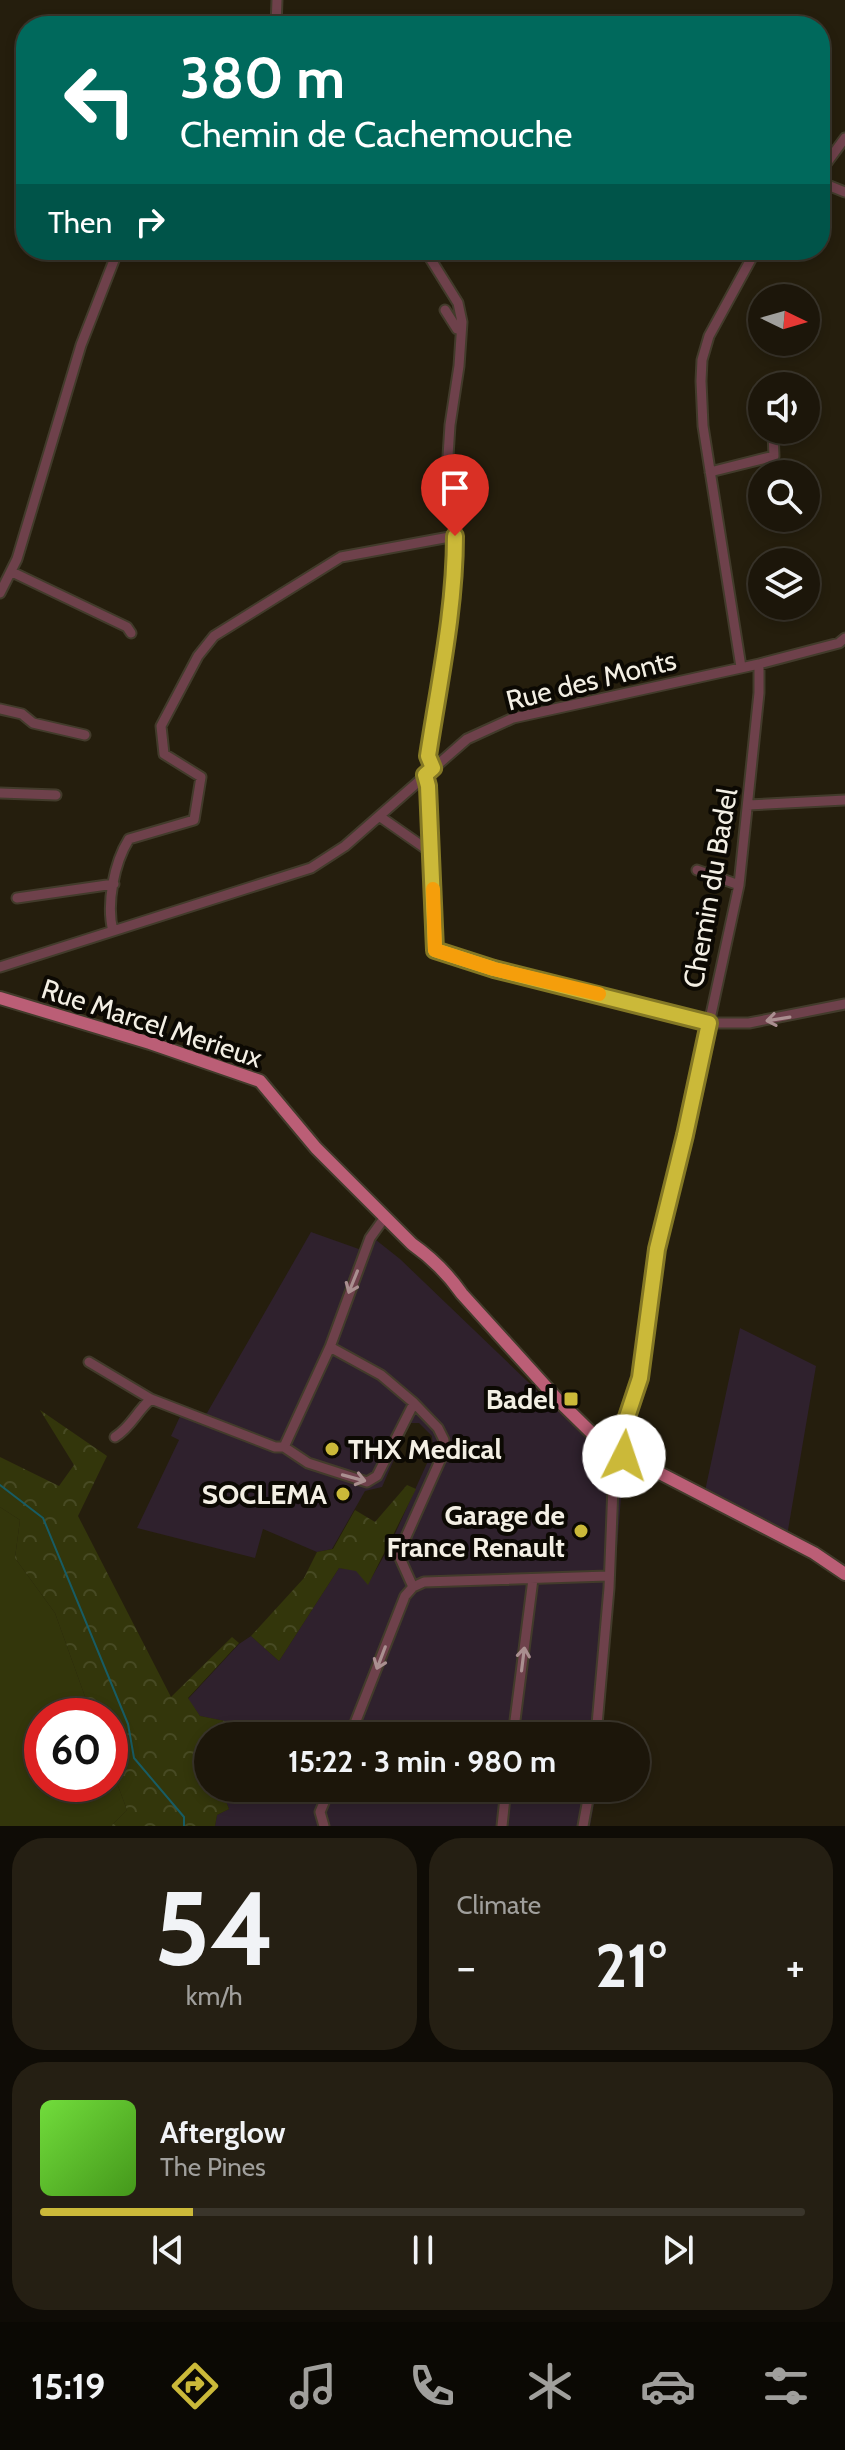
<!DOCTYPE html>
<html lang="en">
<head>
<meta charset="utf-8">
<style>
  :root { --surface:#1c160a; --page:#251f13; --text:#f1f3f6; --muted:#a09f9c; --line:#3a352b; --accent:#cbb939 }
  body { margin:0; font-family:Cabin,sans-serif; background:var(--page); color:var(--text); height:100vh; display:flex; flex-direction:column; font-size:30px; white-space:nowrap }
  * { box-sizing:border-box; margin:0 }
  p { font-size:26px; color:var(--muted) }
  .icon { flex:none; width:44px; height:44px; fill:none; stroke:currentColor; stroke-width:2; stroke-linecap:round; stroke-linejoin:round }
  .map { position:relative; height:1826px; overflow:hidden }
  .sheet { display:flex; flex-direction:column; gap:12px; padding:12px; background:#0f0c06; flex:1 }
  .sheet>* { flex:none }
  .guide { position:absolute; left:16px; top:16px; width:814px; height:244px; border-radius:32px; box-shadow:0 4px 12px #0003,0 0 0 2px var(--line); background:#00695c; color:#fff; overflow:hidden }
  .needle { width:52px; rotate:95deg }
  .fabs { position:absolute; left:748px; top:284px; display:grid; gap:16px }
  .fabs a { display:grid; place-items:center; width:72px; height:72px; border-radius:50%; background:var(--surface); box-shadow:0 4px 12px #0003,0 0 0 2px var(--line); font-size:40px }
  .speed { position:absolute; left:24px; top:1698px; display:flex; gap:16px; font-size:40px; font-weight:700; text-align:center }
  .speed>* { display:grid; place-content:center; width:104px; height:104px; border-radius:50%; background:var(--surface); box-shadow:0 4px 12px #0003,0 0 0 2px var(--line); line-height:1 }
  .speed .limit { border:12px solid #d22; background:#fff; color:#111 }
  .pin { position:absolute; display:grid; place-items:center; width:68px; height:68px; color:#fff; margin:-82px -34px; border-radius:50% 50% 50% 0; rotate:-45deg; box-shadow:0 0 8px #0007 }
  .pin .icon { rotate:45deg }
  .me { position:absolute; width:88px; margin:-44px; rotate:4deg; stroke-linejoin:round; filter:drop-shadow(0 0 6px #0008) }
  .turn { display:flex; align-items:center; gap:28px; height:168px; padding:0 32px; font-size:36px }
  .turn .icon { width:104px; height:104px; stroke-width:2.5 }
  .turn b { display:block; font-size:56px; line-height:68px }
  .then { display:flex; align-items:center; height:76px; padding:0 32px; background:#0003; gap:16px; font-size:30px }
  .big { font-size:60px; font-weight:700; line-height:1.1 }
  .sheet .card { flex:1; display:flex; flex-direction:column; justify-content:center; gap:12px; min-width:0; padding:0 28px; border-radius:32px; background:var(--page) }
  .sheet .dial { align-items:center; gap:0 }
  .dial b { font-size:104px; line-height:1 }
  .song { display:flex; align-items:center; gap:24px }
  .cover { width:96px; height:96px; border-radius:12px; background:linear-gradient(135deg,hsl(100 70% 55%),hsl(100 70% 35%)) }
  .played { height:8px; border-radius:4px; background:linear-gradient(90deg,var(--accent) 20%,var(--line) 20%) }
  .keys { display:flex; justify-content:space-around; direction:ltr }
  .heat { display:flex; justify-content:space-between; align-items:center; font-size:44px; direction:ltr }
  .sheet .tiles { flex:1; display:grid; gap:12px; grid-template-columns:1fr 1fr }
  .card:last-child { grid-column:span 2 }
  .trip { position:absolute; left:194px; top:1722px; width:456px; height:80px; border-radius:40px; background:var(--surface); box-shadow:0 4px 12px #0003,0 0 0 2px var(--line); font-weight:700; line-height:80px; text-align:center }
  .dock { display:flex; height:128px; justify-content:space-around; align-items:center; background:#0b0904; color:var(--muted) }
  .dock .icon { width:56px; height:56px }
  .dock .on { color:var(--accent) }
  .dock b { font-size:36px; color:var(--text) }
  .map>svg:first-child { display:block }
  .industrial { fill:#2f212d }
  .grass { fill:#33360b }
  .forest { fill:url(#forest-crowns) }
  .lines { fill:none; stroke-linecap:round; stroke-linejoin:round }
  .stream { stroke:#185c64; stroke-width:2 }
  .minor-casing { stroke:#423b2b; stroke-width:13 }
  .major-casing { stroke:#423b2b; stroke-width:16 }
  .minor { stroke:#6e414b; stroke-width:9 }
  .major { stroke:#bb5e76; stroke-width:12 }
  .oneway { stroke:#aa8f90 }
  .route-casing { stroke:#847825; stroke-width:20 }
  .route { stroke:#cbb939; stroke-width:14 }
  .slow { stroke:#f59e0b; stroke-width:14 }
  .poi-dot { fill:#cbb939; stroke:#0c0903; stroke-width:3 }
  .labels { text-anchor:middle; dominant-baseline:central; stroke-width:8; stroke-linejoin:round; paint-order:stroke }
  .street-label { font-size:28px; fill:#f3efe4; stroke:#0c0903 }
  .poi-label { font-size:28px; font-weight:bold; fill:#f3efe4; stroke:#0c0903; text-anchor:end }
</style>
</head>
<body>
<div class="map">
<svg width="845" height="1826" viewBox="0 0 845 1826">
  <defs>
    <pattern id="forest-crowns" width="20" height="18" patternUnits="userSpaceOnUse" patternTransform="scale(2)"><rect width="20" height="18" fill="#33360b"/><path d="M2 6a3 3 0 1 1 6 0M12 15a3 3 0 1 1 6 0" fill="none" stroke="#474a23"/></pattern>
  </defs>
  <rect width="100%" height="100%" fill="#251e0d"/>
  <path class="industrial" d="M311,1232L370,1253L376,1240L400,1259L623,1473L602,1736H234L239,1724L200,1716L188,1699L239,1644L251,1636L279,1661L339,1568L356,1570L368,1584L389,1547L433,1450L432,1436L419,1423H410L382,1487L365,1491L332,1549L317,1552L263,1529L255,1558L137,1528L179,1440L171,1436L183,1410L199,1416L207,1413Z
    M740,1328L816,1366L787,1536L705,1491Z
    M221,1788H597L590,1826H215L217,1815L229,1809Z"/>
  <path class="grass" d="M0,1507L20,1520L15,1558L55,1613L92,1716H42V1784H110V1764L127,1810L111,1826H0Z"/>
  <path class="forest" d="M40,1410L107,1456L78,1516L171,1697L232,1637L239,1643L188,1698L200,1716L240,1724L234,1736H208V1788H221L229,1809L217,1815L215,1826H111L127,1810L110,1764V1716H92L55,1613L15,1558L20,1520L0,1507V1457L59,1486L74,1465Z
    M407,1485L416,1489L368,1585L356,1571L339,1568L279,1661L251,1636L304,1578L317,1552L333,1549L355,1510L375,1522Z"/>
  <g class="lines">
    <path class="stream" d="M0,1485L43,1518L128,1724L134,1758L184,1817V1826"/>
    <defs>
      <path id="minor" d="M276,26L277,0
        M820,172L845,138
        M820,182L845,192
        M425,250L458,303L462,322L459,366L450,425L448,456L456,524L454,577L428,756L433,768
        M445,310L457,329L461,330
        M710,472L774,456L773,433
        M12,572L127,627L131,633
        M0,593L17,559L81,345L118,250
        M741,667L703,426L701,381L702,360L709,336L756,250
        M0,709L22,714L33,723L85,735
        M425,775L428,786L435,950L494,969L709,1023H749L845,1004
        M0,793L56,795
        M748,805L845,800
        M379,816L432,853
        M697,870L739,885
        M17,898L114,884
        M113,931C106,904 114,863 129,839L194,820L201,777L164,754L161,726L198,656L214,636L341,557L455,536
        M0,967L311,868L345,846L467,739L513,718L759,664L839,643L845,638
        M330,1347L381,1375L414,1403L438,1428L444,1440L443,1454L401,1548L400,1558L413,1587
        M89,1362L151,1399L275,1447H284
        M115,1437C132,1426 136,1412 151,1399
        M618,1444L640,1378L657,1249L685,1135L739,885L759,693V664
        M284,1447L330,1347L370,1238L385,1217
        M284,1447L308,1463L367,1482L377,1476L414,1403
        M350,1736L405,1596L413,1587L424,1582L608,1576
        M513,1736L533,1579
        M596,1736L609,1588L614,1461
        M324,1826L320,1812L330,1788
        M502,1826L506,1788
        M583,1826L590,1788"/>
      <path id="major" d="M0,998L150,1043L260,1081L316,1148L412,1244C432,1258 448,1274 462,1294L558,1400L608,1449
        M607 1453a9 9 0 1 1 18 0a9 9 0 1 1-18 0Z
        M622,1459L644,1465L814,1553L845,1574"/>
    </defs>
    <use href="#minor" class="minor-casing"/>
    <use href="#major" class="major-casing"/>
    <use href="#minor" class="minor"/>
    <use href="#major" class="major"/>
  </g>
  <defs><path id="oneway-shaft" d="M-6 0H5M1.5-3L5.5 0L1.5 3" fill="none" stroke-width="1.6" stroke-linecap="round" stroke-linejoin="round" transform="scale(2)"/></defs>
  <g class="oneway">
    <use href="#oneway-shaft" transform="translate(778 1019) rotate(171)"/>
    <use href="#oneway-shaft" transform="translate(353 1282) rotate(112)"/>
    <use href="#oneway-shaft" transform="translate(354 1478) rotate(15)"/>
    <use href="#oneway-shaft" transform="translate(381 1658) rotate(111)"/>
    <use href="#oneway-shaft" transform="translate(523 1659) rotate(-83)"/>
  </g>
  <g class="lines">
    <defs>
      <path id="route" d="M455,536C455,610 439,683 428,756L433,768L425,775L428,786L435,950L494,969L709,1023L685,1135L657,1249L640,1378L618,1444L623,1448L624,1456"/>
    </defs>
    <use href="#route" class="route-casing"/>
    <use href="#route" class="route"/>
    <path class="slow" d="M433,889L435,950L494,969L599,994"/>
  </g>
  <g class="poi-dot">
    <rect x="563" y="1391" width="16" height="16" rx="4"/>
    <circle cx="332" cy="1449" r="8"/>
    <circle cx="343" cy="1494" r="8"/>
    <circle cx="581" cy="1531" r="8"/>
  </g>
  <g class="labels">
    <g class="street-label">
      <text transform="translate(591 680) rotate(-14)">Rue des Monts</text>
      <text transform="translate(710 888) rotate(-80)">Chemin du Badel</text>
      <text transform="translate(152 1023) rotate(18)">Rue Marcel Merieux</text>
    </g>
    <g class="poi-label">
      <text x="555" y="1399">Badel</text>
      <text x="348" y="1449" text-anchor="start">THX Medical</text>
      <text x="327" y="1494">SOCLEMA</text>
      <text x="565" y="1515">Garage de<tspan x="565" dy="32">France Renault</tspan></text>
    </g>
  </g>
</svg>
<div class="fabs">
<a><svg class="needle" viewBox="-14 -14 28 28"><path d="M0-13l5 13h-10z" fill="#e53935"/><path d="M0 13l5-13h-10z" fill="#a09f9c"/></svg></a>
<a><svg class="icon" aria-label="sound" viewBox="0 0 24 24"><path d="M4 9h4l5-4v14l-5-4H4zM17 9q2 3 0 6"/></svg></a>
<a><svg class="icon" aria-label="search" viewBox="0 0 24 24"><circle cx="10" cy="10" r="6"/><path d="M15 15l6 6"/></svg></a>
<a><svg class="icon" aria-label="layers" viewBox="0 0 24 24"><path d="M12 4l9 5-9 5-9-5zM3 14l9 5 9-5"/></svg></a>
</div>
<div class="speed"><div class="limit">60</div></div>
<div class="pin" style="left:455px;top:536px;background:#d93025"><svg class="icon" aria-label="arrive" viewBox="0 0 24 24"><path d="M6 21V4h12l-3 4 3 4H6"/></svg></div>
<svg class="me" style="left:624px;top:1456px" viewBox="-20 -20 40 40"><circle r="19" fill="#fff"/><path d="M0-13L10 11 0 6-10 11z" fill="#cbb939"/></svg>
<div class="trip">15:22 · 3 min · 980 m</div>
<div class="guide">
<div class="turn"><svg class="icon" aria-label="left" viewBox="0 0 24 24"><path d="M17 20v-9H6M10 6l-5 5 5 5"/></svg><div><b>380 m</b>Chemin de Cachemouche</div></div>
<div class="then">Then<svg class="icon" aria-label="right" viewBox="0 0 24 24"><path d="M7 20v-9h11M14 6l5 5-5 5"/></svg></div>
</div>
</div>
<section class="sheet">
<div class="tiles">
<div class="card dial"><b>54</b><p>km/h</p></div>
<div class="card"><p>Climate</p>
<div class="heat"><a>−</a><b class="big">21°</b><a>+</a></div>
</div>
<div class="card">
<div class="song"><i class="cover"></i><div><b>Afterglow</b><p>The Pines</p></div></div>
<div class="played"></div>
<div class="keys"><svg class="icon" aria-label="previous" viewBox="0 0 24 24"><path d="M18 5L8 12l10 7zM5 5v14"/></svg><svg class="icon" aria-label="pause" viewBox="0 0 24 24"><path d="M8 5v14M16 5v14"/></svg><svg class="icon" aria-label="next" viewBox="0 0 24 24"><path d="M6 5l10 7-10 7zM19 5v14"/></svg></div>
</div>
</div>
</section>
<nav class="dock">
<b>15:19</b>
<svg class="icon on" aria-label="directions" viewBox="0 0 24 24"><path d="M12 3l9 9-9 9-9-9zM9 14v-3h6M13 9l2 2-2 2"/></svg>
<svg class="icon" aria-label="music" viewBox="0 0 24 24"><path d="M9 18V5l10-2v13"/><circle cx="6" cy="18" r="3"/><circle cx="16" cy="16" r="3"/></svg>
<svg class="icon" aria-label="phone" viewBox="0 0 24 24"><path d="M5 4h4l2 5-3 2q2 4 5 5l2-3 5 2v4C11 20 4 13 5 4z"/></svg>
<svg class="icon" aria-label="climate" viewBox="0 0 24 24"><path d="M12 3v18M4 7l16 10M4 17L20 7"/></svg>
<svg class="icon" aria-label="car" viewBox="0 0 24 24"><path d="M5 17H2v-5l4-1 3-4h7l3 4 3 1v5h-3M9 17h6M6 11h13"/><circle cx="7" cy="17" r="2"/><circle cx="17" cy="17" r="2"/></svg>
<svg class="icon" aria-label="filters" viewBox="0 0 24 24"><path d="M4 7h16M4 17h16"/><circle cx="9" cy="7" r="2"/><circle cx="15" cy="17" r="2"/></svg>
</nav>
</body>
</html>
